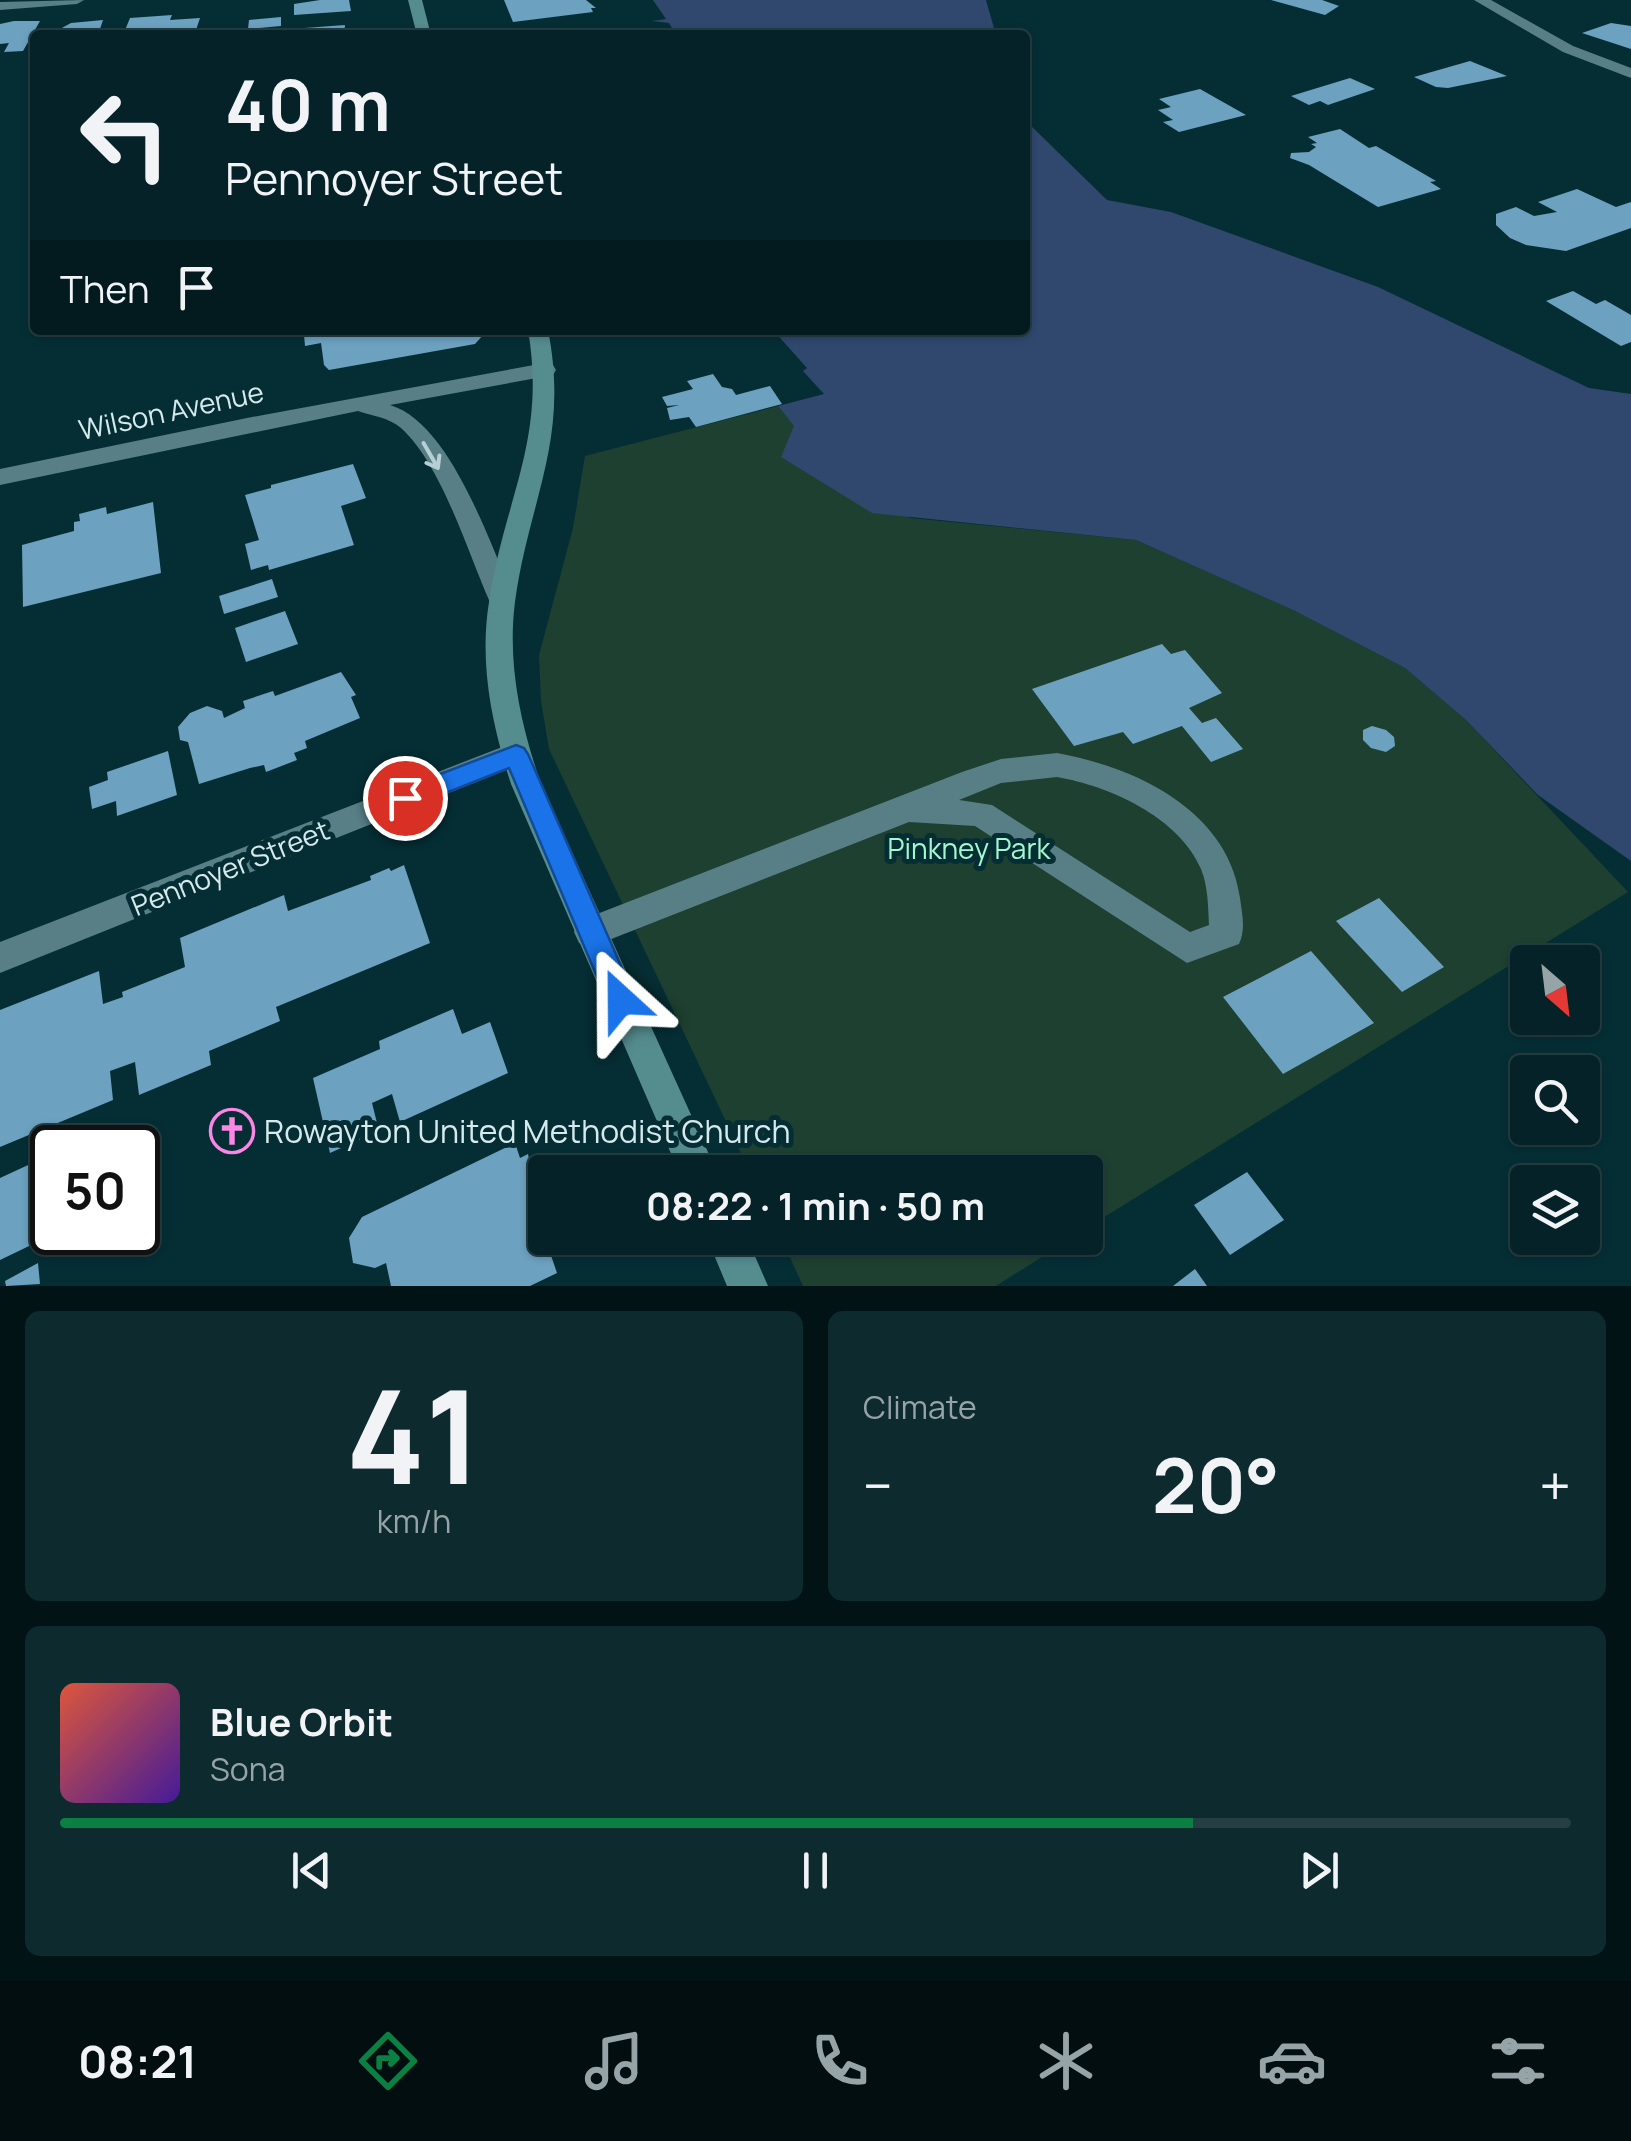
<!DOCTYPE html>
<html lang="en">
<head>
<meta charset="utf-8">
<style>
  :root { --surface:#042227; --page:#0d2a2f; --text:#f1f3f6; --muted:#97a4a7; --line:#253f44; --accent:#0b8043 }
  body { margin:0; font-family:Manrope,sans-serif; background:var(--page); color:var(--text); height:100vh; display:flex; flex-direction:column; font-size:38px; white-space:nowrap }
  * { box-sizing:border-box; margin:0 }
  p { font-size:32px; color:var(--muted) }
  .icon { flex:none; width:55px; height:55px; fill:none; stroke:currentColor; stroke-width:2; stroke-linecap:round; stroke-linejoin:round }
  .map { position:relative; height:1286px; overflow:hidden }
  .sheet { display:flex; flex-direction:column; gap:25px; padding:25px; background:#021315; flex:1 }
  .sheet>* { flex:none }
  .hud { position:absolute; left:30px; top:30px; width:1000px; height:305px; border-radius:10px; box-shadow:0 2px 8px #0004,0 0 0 2px var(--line); background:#042227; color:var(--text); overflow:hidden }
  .needle { width:65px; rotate:152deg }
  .tools { position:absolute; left:1510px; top:945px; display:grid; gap:20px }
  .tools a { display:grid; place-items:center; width:90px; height:90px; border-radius:10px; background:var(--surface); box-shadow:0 2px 8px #0004,0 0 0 2px var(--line); font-size:50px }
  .speed { position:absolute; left:30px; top:1125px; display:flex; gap:20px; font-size:50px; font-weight:700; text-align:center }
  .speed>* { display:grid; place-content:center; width:130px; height:130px; border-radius:50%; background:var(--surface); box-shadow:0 2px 8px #0004,0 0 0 2px var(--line); line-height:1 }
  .speed .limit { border:5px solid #111; border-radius:15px; background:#fff; color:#111 }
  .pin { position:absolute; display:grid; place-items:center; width:85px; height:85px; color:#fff; margin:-42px; border:5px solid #fff; border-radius:50%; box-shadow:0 2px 10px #0007 }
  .me { position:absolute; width:110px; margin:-55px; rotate:336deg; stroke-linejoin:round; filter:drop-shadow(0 0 8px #0008) }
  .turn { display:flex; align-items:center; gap:35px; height:210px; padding:0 30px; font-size:45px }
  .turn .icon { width:130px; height:130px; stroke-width:2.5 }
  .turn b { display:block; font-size:70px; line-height:85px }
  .then { display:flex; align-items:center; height:95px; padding:0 30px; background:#0003; gap:20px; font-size:38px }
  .big { font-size:75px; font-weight:700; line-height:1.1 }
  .sheet .card { flex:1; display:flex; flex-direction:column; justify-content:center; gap:15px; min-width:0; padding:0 35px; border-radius:15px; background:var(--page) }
  .sheet .dial { align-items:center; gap:0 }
  .dial b { font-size:130px; line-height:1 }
  .song { display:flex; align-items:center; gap:30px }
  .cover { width:120px; height:120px; border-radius:15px; background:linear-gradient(135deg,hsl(10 70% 55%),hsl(260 70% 35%)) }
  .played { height:10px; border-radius:5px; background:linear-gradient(90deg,var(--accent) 75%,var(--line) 75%) }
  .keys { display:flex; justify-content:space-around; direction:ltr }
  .heat { display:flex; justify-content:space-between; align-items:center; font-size:55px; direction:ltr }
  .sheet .tiles { flex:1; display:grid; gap:25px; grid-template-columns:1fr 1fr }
  .card:last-child { grid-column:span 2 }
  .trip { position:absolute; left:528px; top:1155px; width:575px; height:100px; border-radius:10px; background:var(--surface); box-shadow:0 2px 8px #0004,0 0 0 2px var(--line); font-weight:700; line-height:100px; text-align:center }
  .tabs { display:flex; height:160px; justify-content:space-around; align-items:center; background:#020e10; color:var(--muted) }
  .tabs .icon { width:70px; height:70px }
  .tabs .on { color:var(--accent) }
  .tabs b { font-size:45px; color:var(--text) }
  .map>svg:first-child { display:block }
  .green { fill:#1e4030 }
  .water { fill:#30476e }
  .building { fill:#6ca1c0 }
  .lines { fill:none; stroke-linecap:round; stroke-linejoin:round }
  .service { fill:#587f86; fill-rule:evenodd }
  .minor { fill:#587f86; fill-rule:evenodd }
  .secondary { fill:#558c8e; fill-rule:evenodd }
  .oneway { stroke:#b6cfd4 }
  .route { fill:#1a73e8; stroke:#114b97; stroke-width:2.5 }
  .labels { text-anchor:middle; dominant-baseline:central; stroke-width:10; stroke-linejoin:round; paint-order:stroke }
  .street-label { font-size:28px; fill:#d6eaee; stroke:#052e34 }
  .park-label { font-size:28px; fill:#a3f8cc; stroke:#052e34 }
  .near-poi-label { font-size:32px; fill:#d6eaee; stroke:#052e34; text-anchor:start }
</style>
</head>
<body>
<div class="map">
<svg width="1631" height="1286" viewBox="0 0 1631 1286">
  <rect width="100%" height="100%" fill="#052e34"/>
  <path class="green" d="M778,406L794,425L910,518L1136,540L1293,610L1405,668L1466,720L1628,892L1085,1229V1172H750L549,749L541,701L539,655L573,528L585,456Z
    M781,1238H780H1072L996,1286H803Z"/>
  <path class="water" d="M653,0H986L996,35H676L669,23L652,21L666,19Z
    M1025,120L1107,200L1171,212L1378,287L1589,388L1631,394V861L1538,795L1466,720L1405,668L1293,610L1136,540L872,513L781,457L794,426L778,406L824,394L803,371L807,368L773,330H1025Z"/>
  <path class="building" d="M320,0H349L351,11L294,15V4Z
    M504,0H586L596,8H591L593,12L513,22Z
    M1271,0H1322L1339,6L1325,15Z
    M172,15L170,20L200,18L196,30L123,35L130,18Z
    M281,17V26L248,29L249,20Z
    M103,20L98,35H49L71,23Z
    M14,21H40L23,51L4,52L9,43L0,44V24Z
    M1611,23L1631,26V49L1582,33Z
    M345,25L344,35H252V32Z
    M1470,61L1507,76L1448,88L1436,87L1414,77Z
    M1350,78L1375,89L1328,105L1320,101L1309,105L1291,96Z
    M1200,89L1246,115L1179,132L1163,122L1173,120L1158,110L1171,107L1159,99Z
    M1340,129L1369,148L1376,146L1436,181L1430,182L1441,189L1378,207L1309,165L1290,158L1291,153L1309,152L1316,147L1311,144L1317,143L1308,137Z
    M1577,189L1616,207L1631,202V228L1566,251L1526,245L1510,238L1496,225V214L1516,207L1534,216L1557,212L1538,202Z
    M1573,291L1596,304L1605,300L1631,315V342L1621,346L1546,301Z
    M319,330H482L484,334L475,344L329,370L324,365L321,343L305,346L304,335Z
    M713,374L722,387L732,389L736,395L770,386L782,404L696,427L689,417L670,420L667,408L679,405L667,406L662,397L693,389L687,381Z
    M353,464L366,498L341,506L354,545L269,570L268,565L251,570L245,544L259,540L245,495L271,488V485Z
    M153,502L161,573L23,607L22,545L74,531V522L80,521L79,514L106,507L107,514Z
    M272,579L278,597L224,614L219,596Z
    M285,611L298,644L246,662L235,628Z
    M1162,644L1171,654L1185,650L1222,693L1189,708L1202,723L1216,718L1243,749L1211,762L1182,726L1133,744L1123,732L1074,746L1032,689Z
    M341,672L356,695L351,697L360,718L305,741L307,748L294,753L297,760L266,772L264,765L250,768L199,784L188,742L180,740L178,727L190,713L207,706L222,711L224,718L245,708L243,701L273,691L275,696Z
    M1372,726L1386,730L1394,737L1395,746L1386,752L1371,748L1363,740V730Z
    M168,751L177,795L117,816L116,801L92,809L89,787L108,780L107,772Z
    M404,865L430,943L276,1007L280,1021L209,1051L211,1065L139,1095L135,1062L110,1071L113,1100L0,1147V1010L99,971L103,1004L123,997L122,992L185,967L180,938L284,895L288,911L371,880L370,876L389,868L391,871Z
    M1379,898L1444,967L1402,992L1336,921Z
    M1311,951L1374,1023L1283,1074L1223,997Z
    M453,1009L462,1034L490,1022L508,1073L400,1122L392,1094L372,1103L379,1131L330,1153L313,1078L380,1049L379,1041Z
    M515,1143L520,1158L528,1154L545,1238L557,1273L530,1286H391L386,1263L375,1268L353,1263L349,1238L362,1217Z
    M52,1154V1235L0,1260V1178Z
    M1247,1172L1284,1220L1230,1255L1194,1205Z
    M38,1263L40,1284L6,1286L5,1281Z
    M1195,1269L1207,1286H1173Z"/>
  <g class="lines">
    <path class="service" d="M1057,753C1135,767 1228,810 1240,898C1242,914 1246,929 1239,944L1187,963L975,826L909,822L591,947L579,943L574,932L579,921L962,772L1001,759ZM1057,777C1109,786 1179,817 1201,869C1208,886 1208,906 1209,925L1190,932L992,805L959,800L1001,783Z"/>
    <path class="minor" d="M84,0L77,4L0,10V2Z
      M1474,0H1491L1573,46L1631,68V78L1563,52Z
      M545,363L553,365L556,370L553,375L390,405C451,423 490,545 515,600L511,607H493L489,600C467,550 441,464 401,428C388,417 372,416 358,411L0,485V469L247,418Z
      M515,742L526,746L530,754L526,762L0,973V942Z"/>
    <path class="secondary" d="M408,0H422L431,35H417Z
      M528,330H548C570,441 529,499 515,602C507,664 521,726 541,784L717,1172H679L511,784C492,725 479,664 489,602C504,499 547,441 528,330Z
      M707,1238H747L768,1286H727Z"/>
  </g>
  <defs><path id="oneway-shaft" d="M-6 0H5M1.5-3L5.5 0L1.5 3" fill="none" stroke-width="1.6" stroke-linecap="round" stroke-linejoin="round" transform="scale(2.5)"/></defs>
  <use class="oneway" href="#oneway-shaft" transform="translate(431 456) rotate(60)"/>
  <path class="route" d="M516,745L524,748L528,754L636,1000L631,1010L621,1014L611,1010L509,768L405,809L396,806L392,798L396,791Z"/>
  <defs>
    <symbol id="church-ring" viewBox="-11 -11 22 22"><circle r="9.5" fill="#052e34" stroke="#fb86e5" stroke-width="1.5"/><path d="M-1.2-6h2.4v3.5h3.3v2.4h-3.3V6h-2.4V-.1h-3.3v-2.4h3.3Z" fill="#fb86e5"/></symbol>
  </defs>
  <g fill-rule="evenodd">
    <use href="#church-ring" x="207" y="1106" width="50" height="50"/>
  </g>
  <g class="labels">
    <g class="street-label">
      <text transform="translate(171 410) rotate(-12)">Wilson Avenue</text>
      <text transform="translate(230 867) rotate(-22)">Pennoyer Street</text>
    </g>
    <g class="park-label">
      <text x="969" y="848">Pinkney Park</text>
    </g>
    <g class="near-poi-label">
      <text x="264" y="1131">Rowayton United Methodist Church</text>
    </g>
  </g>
</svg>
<div class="tools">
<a><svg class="needle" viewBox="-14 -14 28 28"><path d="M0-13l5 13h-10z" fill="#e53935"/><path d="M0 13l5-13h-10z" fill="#97a4a7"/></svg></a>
<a><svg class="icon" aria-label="search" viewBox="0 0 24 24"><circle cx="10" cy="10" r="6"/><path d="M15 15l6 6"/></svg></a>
<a><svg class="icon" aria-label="layers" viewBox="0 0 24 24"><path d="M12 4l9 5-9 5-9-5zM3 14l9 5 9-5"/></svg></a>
</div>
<div class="speed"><div class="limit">50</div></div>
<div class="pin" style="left:405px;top:798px;background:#d93025"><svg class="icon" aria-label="arrive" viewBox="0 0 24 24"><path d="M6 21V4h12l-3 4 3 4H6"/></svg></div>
<svg class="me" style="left:621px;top:1000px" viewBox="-20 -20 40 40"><path d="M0-17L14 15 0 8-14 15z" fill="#1a73e8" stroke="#fff" stroke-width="4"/></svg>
<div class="trip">08:22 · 1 min · 50 m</div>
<div class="hud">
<div class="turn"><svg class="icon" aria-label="left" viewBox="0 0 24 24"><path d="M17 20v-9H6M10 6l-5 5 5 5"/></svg><div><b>40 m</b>Pennoyer Street</div></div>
<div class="then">Then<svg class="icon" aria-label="arrive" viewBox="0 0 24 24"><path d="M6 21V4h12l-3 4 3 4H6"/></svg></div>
</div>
</div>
<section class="sheet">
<div class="tiles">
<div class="card dial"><b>41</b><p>km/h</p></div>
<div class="card"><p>Climate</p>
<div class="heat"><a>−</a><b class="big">20°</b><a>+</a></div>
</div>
<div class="card">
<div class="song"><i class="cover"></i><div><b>Blue Orbit</b><p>Sona</p></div></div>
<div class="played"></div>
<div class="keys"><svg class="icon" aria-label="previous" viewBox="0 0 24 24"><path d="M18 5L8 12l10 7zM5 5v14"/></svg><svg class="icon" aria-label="pause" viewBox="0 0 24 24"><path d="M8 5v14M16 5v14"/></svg><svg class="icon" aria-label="next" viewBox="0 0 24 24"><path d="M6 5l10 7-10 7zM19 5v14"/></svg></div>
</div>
</div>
</section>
<nav class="tabs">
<b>08:21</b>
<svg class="icon on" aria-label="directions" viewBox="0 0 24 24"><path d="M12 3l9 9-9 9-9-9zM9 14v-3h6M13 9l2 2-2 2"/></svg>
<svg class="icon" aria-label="music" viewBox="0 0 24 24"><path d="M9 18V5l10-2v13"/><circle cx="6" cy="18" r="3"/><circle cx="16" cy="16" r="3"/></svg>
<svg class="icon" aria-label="phone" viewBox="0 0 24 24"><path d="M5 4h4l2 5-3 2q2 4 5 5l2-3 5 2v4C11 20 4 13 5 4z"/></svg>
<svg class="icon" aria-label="climate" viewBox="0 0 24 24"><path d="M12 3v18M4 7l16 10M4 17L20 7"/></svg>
<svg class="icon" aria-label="car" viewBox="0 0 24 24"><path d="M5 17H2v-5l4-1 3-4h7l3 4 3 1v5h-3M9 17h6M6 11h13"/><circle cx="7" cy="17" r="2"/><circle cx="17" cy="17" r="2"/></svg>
<svg class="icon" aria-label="filters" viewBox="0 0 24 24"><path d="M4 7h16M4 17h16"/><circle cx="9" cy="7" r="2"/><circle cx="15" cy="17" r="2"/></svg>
</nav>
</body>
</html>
